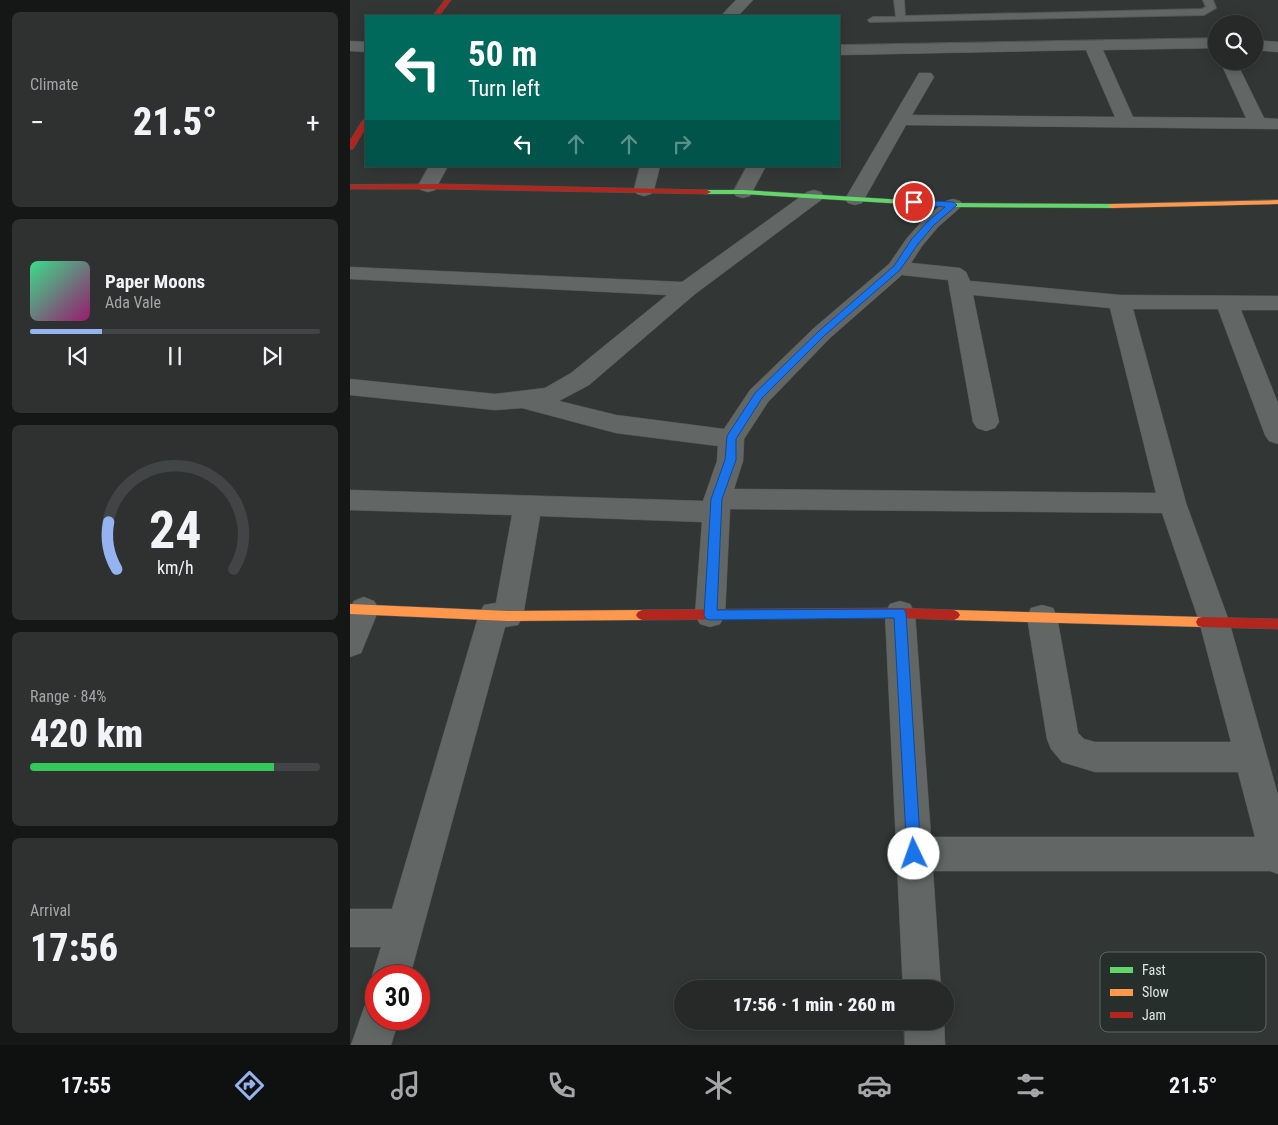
<!DOCTYPE html>
<html lang="en">
<head>
<meta charset="utf-8">
<style>
  :root { --surface:#262928; --page:#2e3130; --text:#f1f3f6; --muted:#a4a6a8; --line:#424545; --accent:#95b2f1 }
  body { margin:0; font-family:"Roboto Condensed",sans-serif; background:var(--page); color:var(--text); height:100vh; display:flex; flex-direction:column; font-size:19px; white-space:nowrap }
  * { box-sizing:border-box; margin:0 }
  p { font-size:16px; color:var(--muted) }
  .icon { flex:none; width:28px; height:28px; fill:none; stroke:currentColor; stroke-width:2; stroke-linecap:round; stroke-linejoin:round }
  .map { position:relative; flex:1; overflow:hidden }
  .sheet { display:flex; flex-direction:column; gap:12px; padding:12px; background:#151716; width:350px }
  .sheet>* { flex:none }
  .top-card { position:absolute; left:15px; top:15px; width:475px; height:152px; border-radius:0px; box-shadow:0 2px 12px #0003,0 0 0 1px var(--line); background:#00695c; color:#fff; overflow:hidden }
  .fabs { position:absolute; left:858px; top:15px; display:grid; gap:10px }
  .fabs a { display:grid; place-items:center; width:55px; height:55px; border-radius:50%; background:var(--surface); box-shadow:0 2px 12px #0003,0 0 0 1px var(--line); font-size:25px }
  .speed { position:absolute; left:15px; top:965px; display:flex; gap:10px; font-size:25px; font-weight:700; text-align:center }
  .speed>* { display:grid; place-content:center; width:65px; height:65px; border-radius:50%; background:var(--surface); box-shadow:0 2px 12px #0003,0 0 0 1px var(--line); line-height:1 }
  .speed .limit { border:8px solid #d22; background:#fff; color:#111 }
  .pin { position:absolute; display:grid; place-items:center; width:42px; height:42px; color:#fff; margin:-21px; border:2px solid #fff; border-radius:50%; box-shadow:0 1px 5px #0007 }
  .me { position:absolute; width:55px; margin:-28px; rotate:357deg; stroke-linejoin:round; filter:drop-shadow(0 0 4px #0008) }
  .turn { display:flex; align-items:center; gap:18px; height:105px; padding:0 20px; font-size:22px }
  .turn .icon { width:65px; height:65px; stroke-width:2.5 }
  .turn b { display:block; font-size:35px; line-height:42px }
  .lanes { display:flex; align-items:center; height:48px; padding:0 20px; background:#0003; justify-content:center; gap:25px; direction:ltr }
  .lanes .off { opacity:.35 }
  .big { font-size:38px; font-weight:800; line-height:1.1 }
  .sheet .tile { flex:1; display:flex; flex-direction:column; justify-content:center; gap:8px; min-width:0; padding:0 18px; border-radius:8px; background:var(--page) }
  .sheet .dial { align-items:center; gap:0 }
  .dial svg { height:130px; overflow:visible; fill:none; stroke:var(--line); stroke-width:7; stroke-linecap:round; text-anchor:middle }
  .dial text { fill:var(--text); stroke:none }
  .song { display:flex; align-items:center; gap:15px }
  .cover { width:60px; height:60px; border-radius:8px; background:linear-gradient(135deg,hsl(150 70% 55%),hsl(320 70% 35%)) }
  .played { height:5px; border-radius:2px; background:linear-gradient(90deg,var(--accent) 25%,var(--line) 25%) }
  .keys { display:flex; justify-content:space-around; direction:ltr }
  .heat { display:flex; justify-content:space-between; align-items:center; font-size:28px; direction:ltr }
  .charge { height:8px; border-radius:4px; background:linear-gradient(90deg,#34c759 84%,var(--line) 0) }
  .trip { position:absolute; left:324px; top:980px; width:280px; height:50px; border-radius:25px; background:var(--surface); box-shadow:0 2px 12px #0003,0 0 0 1px var(--line); font-weight:800; line-height:50px; text-align:center }
  .tab-bar { display:flex; height:80px; justify-content:space-around; align-items:center; background:#0f1010; color:var(--muted) }
  .tab-bar .icon { width:35px; height:35px }
  .tab-bar .on { color:var(--accent) }
  .tab-bar b { font-size:22px; color:var(--text) }
  main { display:flex; flex:1; min-height:0 }
  .map>svg:first-child { display:block }
  .lines { fill:none; stroke-linecap:round; stroke-linejoin:round }
  .lane-casing { stroke:#525654; stroke-width:2 }
  .street-casing { stroke:#525654; stroke-width:1 }
  .fast-casing { stroke:#525654; stroke-width:1 }
  .slow-casing { stroke:#525654; stroke-width:1 }
  .jam-casing { stroke:#525654; stroke-width:1 }
  .lane { fill:#626765; fill-rule:evenodd }
  .street { fill:#626765; fill-rule:evenodd }
  .fast { fill:#63d668; fill-rule:evenodd }
  .slow { fill:#ff974d; fill-rule:evenodd }
  .jam { fill:#b3261e; fill-rule:evenodd }
  .route { fill:#1a73e8; stroke:#114b97 }
  .key { fill:#262f2c; stroke:#5e6663; stroke-width:1 }
  .key-label { font-size:14px; fill:#dfe5e3 }
</style>
</head>
<body>
<main>
<section class="sheet">
<div class="tile"><p>Climate</p>
<div class="heat"><a>−</a><b class="big">21.5°</b><a>+</a></div>
</div>
<div class="tile">
<div class="song"><i class="cover"></i><div><b>Paper Moons</b><p>Ada Vale</p></div></div>
<div class="played"></div>
<div class="keys"><svg class="icon" aria-label="previous" viewBox="0 0 24 24"><path d="M18 5L8 12l10 7zM5 5v14"/></svg><svg class="icon" aria-label="pause" viewBox="0 0 24 24"><path d="M8 5v14M16 5v14"/></svg><svg class="icon" aria-label="next" viewBox="0 0 24 24"><path d="M6 5l10 7-10 7zM19 5v14"/></svg></div>
</div>
<div class="tile dial"><svg viewBox="0 0 100 80">
<path d="M14 69A42 42 0 1 1 86 69"/>
<path d="M14 69A42 42 0 0 1 9 40" stroke="#95b2f1"/>
<text x="50" y="56" font-size="32" font-weight="700">24</text>
<text x="50" y="72" font-size="11">km/h</text>
</svg></div>
<div class="tile"><p>Range · 84%</p><b class="big">420 km</b><div class="charge"></div></div>
<div class="tile"><p>Arrival</p><b class="big">17:56</b></div>
</section>
<div class="map">
<svg width="928" height="1045" viewBox="0 0 928 1045">
  <rect width="100%" height="100%" fill="#323735"/>
  <g class="lines">
    <defs>
      <path id="lane" d="M544,0H554L555,16L852,9L856,7L853,0H863L866,8L854,15L520,22L518,20L523,17H546Z"/>
      <path id="street" d="M386,0H403L388,16H371Z
        M866,38V48L753,50L783,117L896,118L870,61H886L914,118L928,119V129L556,125L512,203L505,205L498,203L495,199L569,73H581L584,77L562,115L765,117L736,50L489,55V45Z
        M904,40L928,42V52L904,50Z
        M0,41L16,42V52L0,51Z
        M79,166H98L85,190L78,192L71,190L68,186Z
        M290,166H310L304,190L301,194L294,196L287,194L284,190Z
        M397,166H416L400,196L393,198L386,196L383,192Z
        M464,190L471,192L474,196L471,200L345,294L239,385L209,401L266,415L374,429L400,390L464,328L539,264L557,238L574,219L596,201L603,199L610,201L613,205L588,227L572,246L561,263L610,268L616,272L620,281L770,295L928,296V310H891L928,403V444L919,441L915,435L868,309H783L836,503L879,621L928,795V874L920,871H583L591,989H553L535,613L540,604L550,601L560,604L565,613L581,837H905L888,772H745L712,762L701,749L697,739L677,617L681,608L692,605L703,608L707,617L728,733L734,739L745,742H881L849,621L812,513L380,509L375,615L370,624L360,627L350,624L345,615L352,522L190,516L173,616L168,625L155,627L60,976H26V986L22,976L31,947H0V909H42L129,614L134,605L146,603L162,515L0,510V490L353,501L367,461L368,446L266,433L172,408L145,410L0,395V379L145,394L195,388L221,373L317,295L0,279V267L332,282L457,192ZM552,275L598,280L623,422L627,428L636,431L645,428L649,422L623,295L760,308L806,493L384,489L393,461L394,439L418,402L480,338Z
        M14,597L24,601L29,609L11,653L0,657V608L4,601Z
        M26,1001V1019H49L41,1045H1L15,1005Z
        M554,1021H594L595,1045H555Z"/>
      <path id="fast" d="M354,190H393L603,203L762,204L766,206L762,208L603,207L393,194H354Z"/>
      <path id="slow" d="M928,200V204L762,208L758,206L762,204Z
        M0,604L158,611L292,610L296,612L298,615L296,618L292,620L158,621L0,614Z
        M604,610L852,617L856,618L858,622L856,626L852,627L604,620L600,618L598,615L600,612Z"/>
      <path id="jam" d="M95,0H101L89,16H83Z
        M13,120H16V127L3,149H0V141Z
        M89,184L357,190L361,192L357,194L89,189H0V185Z
        M550,608L604,610L608,612L610,615L608,618L604,620L550,618L292,620L288,618L286,615L288,612L292,610Z
        M852,617L928,619V629L852,627L848,626L846,622L848,618Z"/>
    </defs>
    <use href="#lane" class="lane-casing"/>
    <use href="#street" class="street-casing"/>
    <use href="#fast" class="fast-casing"/>
    <use href="#slow" class="slow-casing"/>
    <use href="#jam" class="jam-casing"/>
    <use href="#lane" class="lane"/>
    <use href="#street" class="street"/>
    <use href="#fast" class="fast"/>
    <use href="#slow" class="slow"/>
    <use href="#jam" class="jam"/>
  </g>
  <path class="route" d="M564,200L603,202L607,205L584,225L568,244L550,270L475,335L412,398L386,439V460L372,499L367,610L554,609L556,613L571,854L569,859L564,861L559,859L557,854L544,618L360,620L356,619L354,615L361,499L375,460L377,436L405,393L469,331L544,266L561,240L578,221L595,207L561,204L559,202Z"/>
  <rect x="750" y="952" width="166" height="80" rx="8" class="key"/>
  <rect x="760" y="967" width="23" height="6" fill="#63d668"/>
  <rect x="760" y="989" width="23" height="7" fill="#ff974d"/>
  <rect x="760" y="1012" width="23" height="6" fill="#b3261e"/>
  <g class="key-label">
    <text x="792" y="975">Fast</text>
    <text x="792" y="997">Slow</text>
    <text x="792" y="1020">Jam</text>
  </g>
</svg>
<div class="fabs">
<a><svg class="icon" aria-label="search" viewBox="0 0 24 24"><circle cx="10" cy="10" r="6"/><path d="M15 15l6 6"/></svg></a>
</div>
<div class="speed"><div class="limit">30</div></div>
<div class="pin" style="left:564px;top:202px;background:#d93025"><svg class="icon" aria-label="arrive" viewBox="0 0 24 24"><path d="M6 21V4h12l-3 4 3 4H6"/></svg></div>
<svg class="me" style="left:564px;top:854px" viewBox="-20 -20 40 40"><circle r="19" fill="#fff"/><path d="M0-13L10 11 0 6-10 11z" fill="#1a73e8"/></svg>
<div class="trip">17:56 · 1 min · 260 m</div>
<div class="top-card">
<div class="turn"><svg class="icon" aria-label="left" viewBox="0 0 24 24"><path d="M17 20v-9H6M10 6l-5 5 5 5"/></svg><div><b>50 m</b>Turn left</div></div>
<div class="lanes"><svg class="icon" aria-label="left" viewBox="0 0 24 24"><path d="M17 20v-9H6M10 6l-5 5 5 5"/></svg><svg class="icon off" aria-label="ahead" viewBox="0 0 24 24"><path d="M12 20V5M6 11l6-6 6 6"/></svg><svg class="icon off" aria-label="ahead" viewBox="0 0 24 24"><path d="M12 20V5M6 11l6-6 6 6"/></svg><svg class="icon off" aria-label="right" viewBox="0 0 24 24"><path d="M7 20v-9h11M14 6l5 5-5 5"/></svg></div>
</div>
</div>
</main>
<nav class="tab-bar">
<b>17:55</b>
<svg class="icon on" aria-label="directions" viewBox="0 0 24 24"><path d="M12 3l9 9-9 9-9-9zM9 14v-3h6M13 9l2 2-2 2"/></svg>
<svg class="icon" aria-label="music" viewBox="0 0 24 24"><path d="M9 18V5l10-2v13"/><circle cx="6" cy="18" r="3"/><circle cx="16" cy="16" r="3"/></svg>
<svg class="icon" aria-label="phone" viewBox="0 0 24 24"><path d="M5 4h4l2 5-3 2q2 4 5 5l2-3 5 2v4C11 20 4 13 5 4z"/></svg>
<svg class="icon" aria-label="climate" viewBox="0 0 24 24"><path d="M12 3v18M4 7l16 10M4 17L20 7"/></svg>
<svg class="icon" aria-label="car" viewBox="0 0 24 24"><path d="M5 17H2v-5l4-1 3-4h7l3 4 3 1v5h-3M9 17h6M6 11h13"/><circle cx="7" cy="17" r="2"/><circle cx="17" cy="17" r="2"/></svg>
<svg class="icon" aria-label="filters" viewBox="0 0 24 24"><path d="M4 7h16M4 17h16"/><circle cx="9" cy="7" r="2"/><circle cx="15" cy="17" r="2"/></svg>
<b>21.5°</b>
</nav>
</body>
</html>
